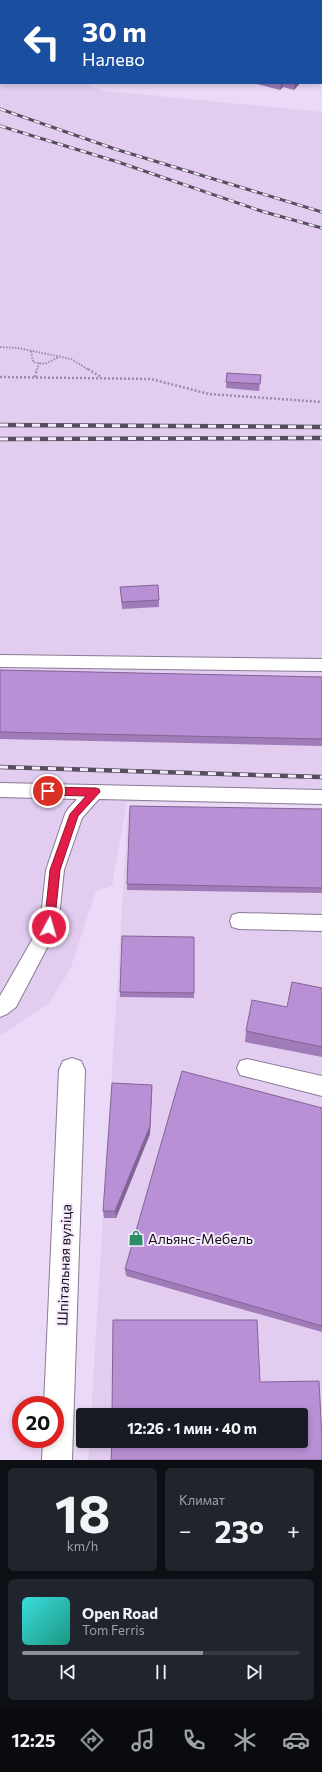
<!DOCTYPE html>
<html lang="ru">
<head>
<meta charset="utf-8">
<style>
  :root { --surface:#171b24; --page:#20242c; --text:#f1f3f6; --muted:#9ea1a6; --line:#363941; --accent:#8c9099 }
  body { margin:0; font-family:Commissioner,sans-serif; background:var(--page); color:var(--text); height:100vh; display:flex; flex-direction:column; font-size:15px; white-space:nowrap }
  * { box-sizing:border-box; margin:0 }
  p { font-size:13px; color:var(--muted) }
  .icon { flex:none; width:22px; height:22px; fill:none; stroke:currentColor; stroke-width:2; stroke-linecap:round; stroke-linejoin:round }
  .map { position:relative; height:1460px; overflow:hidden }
  .details { display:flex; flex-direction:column; gap:8px; padding:8px; background:#0d0f14; flex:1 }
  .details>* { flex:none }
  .guide { position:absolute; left:0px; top:0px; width:322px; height:84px; box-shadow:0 2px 6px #0003; background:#1a4fa0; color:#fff; overflow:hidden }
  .speed { position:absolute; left:12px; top:1396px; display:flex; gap:8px; font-size:20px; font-weight:700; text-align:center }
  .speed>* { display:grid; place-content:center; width:52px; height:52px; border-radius:50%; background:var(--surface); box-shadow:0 2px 6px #0003; line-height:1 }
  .speed .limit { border:6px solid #d22; background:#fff; color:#111 }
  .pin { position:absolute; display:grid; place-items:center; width:34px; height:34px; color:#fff; margin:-17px; border:2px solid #fff; border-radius:50%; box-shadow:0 1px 4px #0007 }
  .me { position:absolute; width:44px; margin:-22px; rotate:6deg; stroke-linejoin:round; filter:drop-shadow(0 0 3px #0008) }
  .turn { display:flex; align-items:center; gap:14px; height:84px; padding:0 16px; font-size:18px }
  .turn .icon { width:52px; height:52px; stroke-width:2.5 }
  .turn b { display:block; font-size:28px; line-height:34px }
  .big { font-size:30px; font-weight:700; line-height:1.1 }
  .details .tile { flex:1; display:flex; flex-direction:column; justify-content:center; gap:6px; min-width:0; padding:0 14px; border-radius:6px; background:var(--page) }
  .details .dial { align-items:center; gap:0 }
  .dial b { font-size:52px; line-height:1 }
  .song { display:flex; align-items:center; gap:12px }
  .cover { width:48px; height:48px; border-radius:6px; background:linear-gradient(135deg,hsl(180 70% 55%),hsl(170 70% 35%)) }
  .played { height:4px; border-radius:2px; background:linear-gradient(90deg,var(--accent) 65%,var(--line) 65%) }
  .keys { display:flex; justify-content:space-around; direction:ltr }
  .heat { display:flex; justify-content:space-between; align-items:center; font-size:22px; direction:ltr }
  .details .tiles { flex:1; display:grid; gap:8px; grid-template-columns:1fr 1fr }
  .tile:last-child { grid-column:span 2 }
  .trip { position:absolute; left:76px; top:1408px; width:232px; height:40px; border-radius:4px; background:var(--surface); box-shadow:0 2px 6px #0003; font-weight:700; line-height:40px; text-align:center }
  .tabs { display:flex; height:64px; justify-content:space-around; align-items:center; background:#090b0e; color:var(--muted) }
  .tabs .icon { width:28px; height:28px }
  .tabs .on { color:var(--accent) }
  .tabs b { font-size:18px; color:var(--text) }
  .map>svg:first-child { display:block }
  .built { fill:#e2cdf1 }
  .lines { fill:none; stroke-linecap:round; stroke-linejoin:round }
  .lane-casing { stroke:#8a7b94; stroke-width:2 }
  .street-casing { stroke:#8a7b94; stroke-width:2 }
  .path-far1 { stroke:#9b8ea4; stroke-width:2; stroke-dasharray:1.5 1.5; stroke-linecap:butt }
  .path { stroke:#9b8ea4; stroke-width:2.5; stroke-dasharray:2 2; stroke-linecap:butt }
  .lane { fill:#fff; fill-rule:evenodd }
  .street { fill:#fff; fill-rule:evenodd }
  .rail-far1-casing { stroke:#564d5d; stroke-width:3 }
  .rail-casing { stroke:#564d5d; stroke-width:4.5 }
  .rail-far1 { stroke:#f5ebfc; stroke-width:2; stroke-dasharray:6; stroke-linecap:butt }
  .rail { stroke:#f5ebfc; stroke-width:3; stroke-dasharray:8; stroke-linecap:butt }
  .wall { fill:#9f7bb7 }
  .shaded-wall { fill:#826495 }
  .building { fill:#b98fd5; stroke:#826495 }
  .route { fill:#e11d48; stroke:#92132f }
  .labels { text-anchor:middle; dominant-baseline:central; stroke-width:4; stroke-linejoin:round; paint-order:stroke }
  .near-poi-label { font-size:14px; fill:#130e17; stroke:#f5ebfc; text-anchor:start }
  .near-street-label { font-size:14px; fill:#130e17; stroke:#f5ebfc }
</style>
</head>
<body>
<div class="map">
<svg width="322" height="1460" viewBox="0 0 322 1460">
  <rect width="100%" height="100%" fill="#ebdaf7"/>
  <path class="built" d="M0,61L1,83H79L107,91L322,112V805L127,802L112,886L96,891L70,970L48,1004L0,1036Z
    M128,809L322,811V1460H88L90,1441H301V1415H91Z"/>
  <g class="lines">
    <defs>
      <path id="lane" d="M117,0H129V1H117Z
        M0,655L322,659V671L0,667Z
        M0,783L322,790V804L99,799L82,818L64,870L58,927L16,1007L7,1014L0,1017V996L40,926L46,870L65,814L68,809L77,799L0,797Z
        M239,913L322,915V931L239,929L232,927L230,921L232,915Z
        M247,1059L322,1076V1096L240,1075L237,1068L240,1061Z"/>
      <path id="street" d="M72,1058L81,1061L85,1070L72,1460H42L43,1439H55V1405H44L59,1070L63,1061Z"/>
    </defs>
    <use href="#lane" class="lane-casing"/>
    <use href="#street" class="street-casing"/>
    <path class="path-far1" d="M0,347L18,348L71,359L89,370
      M31,351L33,362L45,364L59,357
      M37,370L39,363"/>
    <path class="path" d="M88,369L101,377
      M0,377L151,379L209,394L322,402
      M35,377L37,369"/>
    <use href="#lane" class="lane"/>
    <use href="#street" class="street"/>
    <defs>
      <path id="rail-far1" d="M0,109L115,149L322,212
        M0,126L118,162L261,211L322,228"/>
      <path id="rail" d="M0,425L322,427
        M0,439L322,438
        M0,767L322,777"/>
    </defs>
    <use href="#rail-far1" class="rail-far1-casing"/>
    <use href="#rail" class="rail-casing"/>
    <use href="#rail-far1" class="rail-far1"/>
    <use href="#rail" class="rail"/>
  </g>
  <path class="wall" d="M260,0H322V30H321V1H259Z
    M253,83H300L294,90L283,87L280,90Z
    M227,373L260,382L259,391L226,388Z
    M120,587L159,600V607L122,609Z
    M0,670L322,677V746L0,739Z
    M322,809V893L127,890V884Z
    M194,937V998L120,997V992Z
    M322,988V1057L245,1042L246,1031Z
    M152,1085L150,1134L116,1218H104L103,1211Z
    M322,1108V1332L126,1276L125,1269Z"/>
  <path class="shaded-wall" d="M274,0H280V1H273Z
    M281,83H283V87L280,90Z
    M295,83H300L294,90Z
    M152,1085L150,1134L116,1218L115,1211Z"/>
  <path class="building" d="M44,0H109L111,1H46Z
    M260,0H274H273L275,1H259Z
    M288,0H322V16H321V1H290Z
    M227,373L261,375L260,384L226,382Z
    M158,585L159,600L122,602L120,587Z
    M0,670L322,677V739L0,732Z
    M130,806L322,809V888L127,884Z
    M122,936L194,937V993L120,992Z
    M292,982L322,988V1047L246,1031L252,1000L287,1007Z
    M182,1071L322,1108V1326L125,1269Z
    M112,1083L152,1085L150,1126L115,1211H103Z
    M113,1320H257L260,1382L319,1381L322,1440V1460H111L112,1441H301V1415H112Z"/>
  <path class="route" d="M48,787L96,788L99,789L100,792L78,816L60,870L54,927L53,930L49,932L46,930L44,927L50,870L70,814L86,796L48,795L44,794L43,791L44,788Z"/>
  <defs>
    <symbol id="shop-bare" viewBox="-9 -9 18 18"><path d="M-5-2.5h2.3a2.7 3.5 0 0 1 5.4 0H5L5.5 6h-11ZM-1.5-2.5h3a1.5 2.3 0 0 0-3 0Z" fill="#2c8d66" stroke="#f5ebfc" stroke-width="2.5" paint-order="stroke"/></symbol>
  </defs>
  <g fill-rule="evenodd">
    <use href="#shop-bare" x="125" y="1227" width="22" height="22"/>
  </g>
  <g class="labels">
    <g class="near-poi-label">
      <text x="148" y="1238">Альянс-Мебель</text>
    </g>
    <g class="near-street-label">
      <text transform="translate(64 1265) rotate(-88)">Шпітальная вуліца</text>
    </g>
  </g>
</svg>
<div class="speed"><div class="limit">20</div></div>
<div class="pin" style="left:48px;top:791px;background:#d93025"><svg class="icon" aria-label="arrive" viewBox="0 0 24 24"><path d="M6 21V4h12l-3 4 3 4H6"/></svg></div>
<svg class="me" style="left:49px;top:927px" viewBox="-20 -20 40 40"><circle r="17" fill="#e11d48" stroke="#fff" stroke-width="3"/><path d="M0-11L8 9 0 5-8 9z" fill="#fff"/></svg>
<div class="trip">12:26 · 1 мин · 40 m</div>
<div class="guide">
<div class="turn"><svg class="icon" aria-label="left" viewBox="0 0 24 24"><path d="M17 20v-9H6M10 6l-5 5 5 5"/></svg><div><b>30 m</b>Налево</div></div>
</div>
</div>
<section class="details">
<div class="tiles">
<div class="tile dial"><b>18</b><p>km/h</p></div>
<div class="tile"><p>Климат</p>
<div class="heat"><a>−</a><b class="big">23°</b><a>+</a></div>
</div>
<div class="tile">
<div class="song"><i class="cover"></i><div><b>Open Road</b><p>Tom Ferris</p></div></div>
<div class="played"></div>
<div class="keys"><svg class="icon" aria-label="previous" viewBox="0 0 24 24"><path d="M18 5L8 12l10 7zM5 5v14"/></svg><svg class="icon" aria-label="pause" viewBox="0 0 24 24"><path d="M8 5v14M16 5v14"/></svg><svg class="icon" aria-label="next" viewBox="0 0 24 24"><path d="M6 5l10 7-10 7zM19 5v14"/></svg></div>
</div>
</div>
</section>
<nav class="tabs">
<b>12:25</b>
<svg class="icon on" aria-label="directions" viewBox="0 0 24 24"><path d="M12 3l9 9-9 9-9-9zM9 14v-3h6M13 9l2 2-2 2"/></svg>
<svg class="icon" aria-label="music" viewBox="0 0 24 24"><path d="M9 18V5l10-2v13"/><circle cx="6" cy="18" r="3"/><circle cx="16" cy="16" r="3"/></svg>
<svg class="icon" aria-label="phone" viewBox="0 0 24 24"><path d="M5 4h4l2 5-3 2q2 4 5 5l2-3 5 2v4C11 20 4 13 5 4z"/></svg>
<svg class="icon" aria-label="climate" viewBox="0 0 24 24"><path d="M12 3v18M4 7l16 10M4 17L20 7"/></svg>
<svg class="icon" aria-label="car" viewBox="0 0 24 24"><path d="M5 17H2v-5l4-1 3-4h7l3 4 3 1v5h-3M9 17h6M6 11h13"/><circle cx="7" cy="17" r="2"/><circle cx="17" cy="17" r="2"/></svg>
</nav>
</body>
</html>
